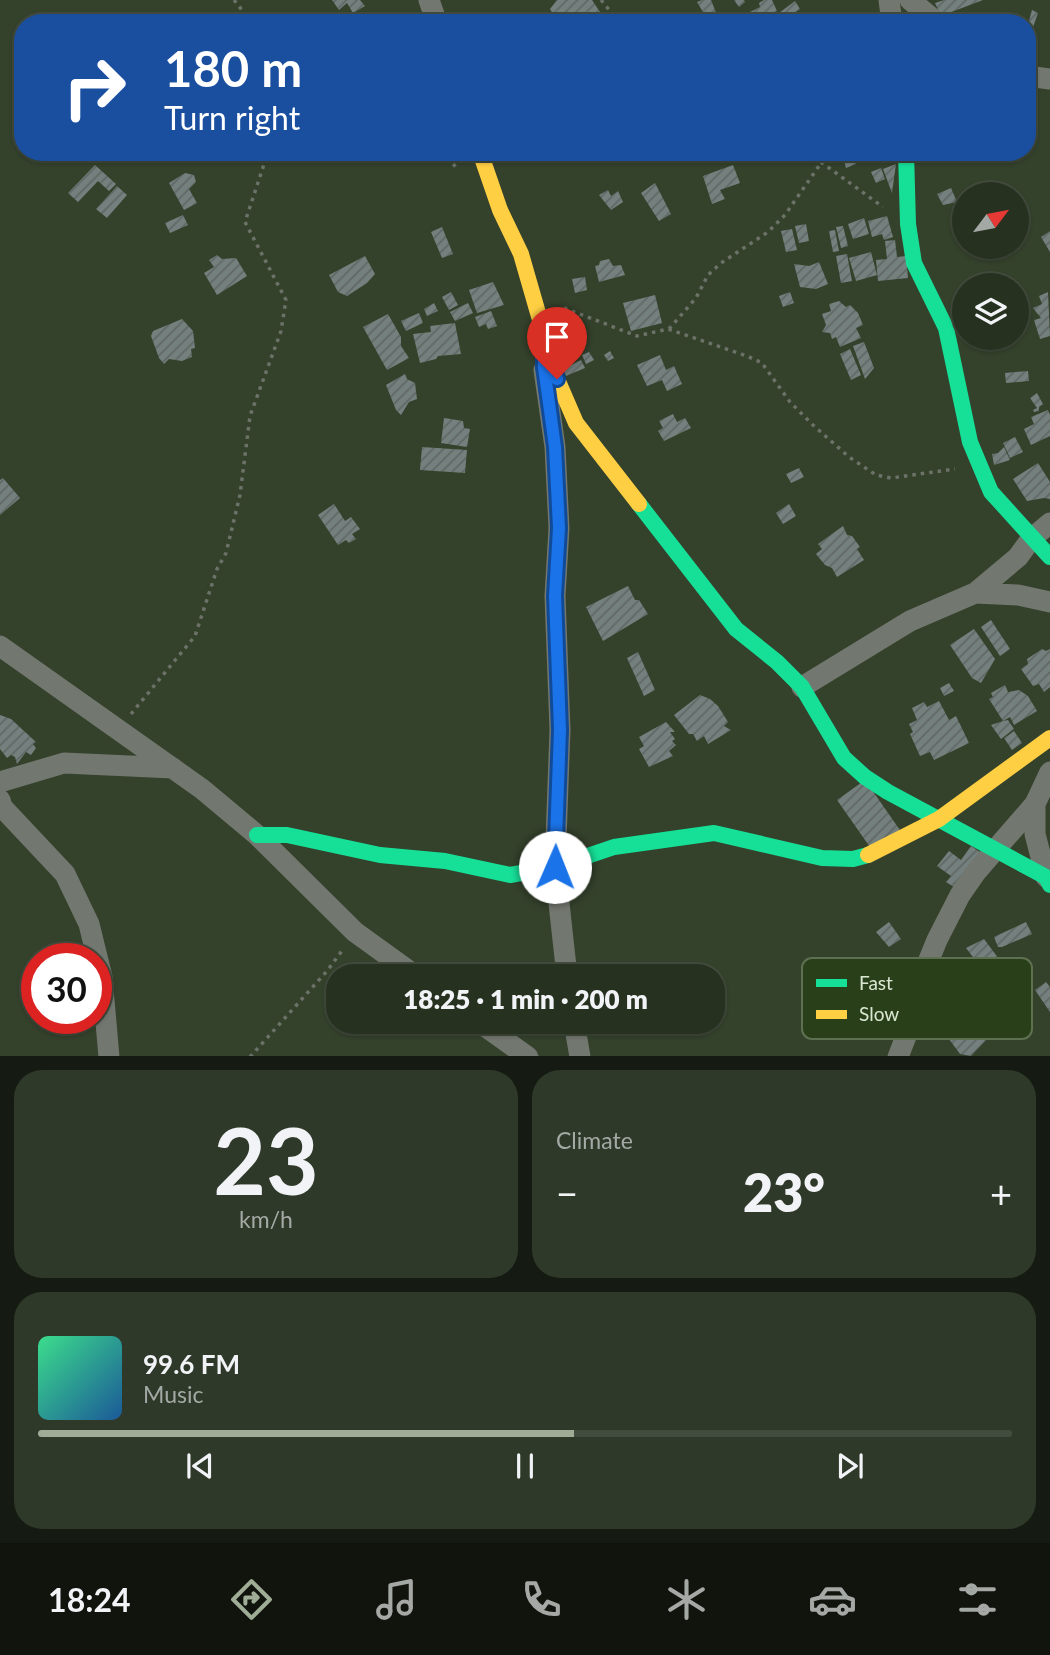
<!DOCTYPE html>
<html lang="en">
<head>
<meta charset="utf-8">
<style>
  :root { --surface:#273120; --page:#2f3929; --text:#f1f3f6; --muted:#a4a9a5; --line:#434c3e; --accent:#9fad97 }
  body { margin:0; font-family:Lato,sans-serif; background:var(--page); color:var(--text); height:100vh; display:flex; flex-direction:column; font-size:26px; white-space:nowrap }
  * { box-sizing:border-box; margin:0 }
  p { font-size:23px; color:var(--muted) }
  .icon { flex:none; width:38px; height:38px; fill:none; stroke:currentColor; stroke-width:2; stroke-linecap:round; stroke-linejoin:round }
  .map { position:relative; height:1056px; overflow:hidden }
  .drawer { display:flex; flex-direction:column; gap:14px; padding:14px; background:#151b12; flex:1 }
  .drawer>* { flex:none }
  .banner { position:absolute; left:14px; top:14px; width:1022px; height:147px; border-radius:28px; box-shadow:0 2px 5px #0004,0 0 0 2px var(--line); background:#1a4fa0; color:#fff; overflow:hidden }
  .needle { width:46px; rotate:58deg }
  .fabs { position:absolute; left:952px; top:182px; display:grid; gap:14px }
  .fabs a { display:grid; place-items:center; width:77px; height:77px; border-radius:50%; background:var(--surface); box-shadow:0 2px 5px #0004,0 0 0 2px var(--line); font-size:35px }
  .speed { position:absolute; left:21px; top:943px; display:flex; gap:14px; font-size:35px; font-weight:700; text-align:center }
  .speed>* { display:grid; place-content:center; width:91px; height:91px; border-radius:50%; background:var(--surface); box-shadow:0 2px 5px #0004,0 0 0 2px var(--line); line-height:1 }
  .speed .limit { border:10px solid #d22; background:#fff; color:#111 }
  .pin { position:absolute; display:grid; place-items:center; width:60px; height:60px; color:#fff; margin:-72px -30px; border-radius:50% 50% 50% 0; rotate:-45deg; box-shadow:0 0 7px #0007 }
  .pin .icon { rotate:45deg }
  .me { position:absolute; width:77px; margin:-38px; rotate:1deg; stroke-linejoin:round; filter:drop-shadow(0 0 5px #0008) }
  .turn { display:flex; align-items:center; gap:24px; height:147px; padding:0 35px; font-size:32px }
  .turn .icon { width:91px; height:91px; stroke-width:2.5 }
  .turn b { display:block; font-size:49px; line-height:60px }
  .big { font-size:52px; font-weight:800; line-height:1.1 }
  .drawer .tile { flex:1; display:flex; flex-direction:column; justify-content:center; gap:10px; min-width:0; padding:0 24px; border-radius:28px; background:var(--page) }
  .drawer .dial { align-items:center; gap:0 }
  .dial b { font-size:91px; line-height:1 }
  .song { display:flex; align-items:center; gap:21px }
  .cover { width:84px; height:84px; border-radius:10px; background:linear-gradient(135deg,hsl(150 70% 55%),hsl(210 70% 35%)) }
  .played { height:7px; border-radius:4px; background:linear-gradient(90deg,var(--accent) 55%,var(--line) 55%) }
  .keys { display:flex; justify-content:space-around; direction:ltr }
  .heat { display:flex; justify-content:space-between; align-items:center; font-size:38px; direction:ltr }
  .drawer .tiles { flex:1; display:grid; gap:14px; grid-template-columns:1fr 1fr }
  .tile:last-child { grid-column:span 2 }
  .trip { position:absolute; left:326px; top:964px; width:399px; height:70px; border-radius:28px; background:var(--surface); box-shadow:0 2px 5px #0004,0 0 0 2px var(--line); font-weight:800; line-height:70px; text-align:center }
  .dock { display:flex; height:112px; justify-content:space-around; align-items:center; background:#10140d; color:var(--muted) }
  .dock .icon { width:49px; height:49px }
  .dock .selected { color:var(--accent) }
  .dock b { font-size:32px; color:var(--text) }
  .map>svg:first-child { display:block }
  .building { fill:url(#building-hatch) }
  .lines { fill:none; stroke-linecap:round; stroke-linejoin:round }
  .path { stroke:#6c7268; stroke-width:3.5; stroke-dasharray:3.5 5; stroke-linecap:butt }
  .street { stroke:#72776f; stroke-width:21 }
  .fast { stroke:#16e098; stroke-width:16 }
  .slow { stroke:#ffcf43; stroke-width:16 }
  .route-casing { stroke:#114b97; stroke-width:18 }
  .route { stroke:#1a73e8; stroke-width:12 }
  .key { fill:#283f19; stroke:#5d7150; stroke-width:2 }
  .key-label { font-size:19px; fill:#d9e7d1 }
</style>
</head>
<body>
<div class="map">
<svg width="1050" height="1057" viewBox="0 0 1050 1057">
  <defs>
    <pattern id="building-hatch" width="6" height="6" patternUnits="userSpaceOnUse" patternTransform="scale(1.75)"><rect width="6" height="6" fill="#74807e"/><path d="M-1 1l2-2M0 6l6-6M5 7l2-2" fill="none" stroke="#606865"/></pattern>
  </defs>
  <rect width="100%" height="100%" fill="#34412b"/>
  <path class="building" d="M332,0H360L365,6L353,13L347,3L339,10Z
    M557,0H592L602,15L592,21L594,23L558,22L550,9Z
    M702,0H711L720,23H676L703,12L697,2Z
    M734,0H744L745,2L739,7Z
    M764,0H772L777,11L755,22L750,12L760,7L759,3Z
    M944,0H983L941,16L935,3Z
    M795,1L800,9L784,20L779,13Z
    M1032,10L1038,13L1032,30L1027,28Z
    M407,16L410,23H390V22Z
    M543,152H560L547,160Z
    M852,152L856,164L846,168L842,154Z
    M886,152H892L894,161L882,163L881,153Z
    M896,164L892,193L883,169Z
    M95,165L116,184L109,191L98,181L78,202L68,193Z
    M733,165L740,183L720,190L725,199L712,204L703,176Z
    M881,168L885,179L876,183L871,172Z
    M185,173L194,175L196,182L189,189L197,203L184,210L169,183Z
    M655,183L671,214L659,221L641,193Z
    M117,186L127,195L107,218L96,209Z
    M951,188L957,202L943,205L937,194Z
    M608,190L611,196L618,191L623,202L611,210L599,195Z
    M183,215L188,225L170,233L165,223Z
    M887,216L893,237L884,240L882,234L872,237L868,221Z
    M864,218L869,234L853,239L848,224Z
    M806,224L809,241L799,243L795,226Z
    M843,226L848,246L841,248L836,227Z
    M442,227L453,254L442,258L431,232Z
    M792,229L797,250L786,252L781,231Z
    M835,230L839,251L833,252L829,231Z
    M1050,231V252L1041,237Z
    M895,240L897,257L906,256L908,278L878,281L876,260L887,259L885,241Z
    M871,252L877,275L856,281L849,258Z
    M847,254L852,281L841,283L836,256Z
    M217,255L222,259L236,258L247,276L217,295L204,273L214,267L209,260Z
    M365,256L375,274L367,283L347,296L338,292L329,275Z
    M609,259L613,266L621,265L625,275L599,282L595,266L599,265L600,261Z
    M819,262L828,284L816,289L800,287L794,264L809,266Z
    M585,277L587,290L575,293L572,279Z
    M493,282L504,305L477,313L469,290Z
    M451,292L458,305L449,310L442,297Z
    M790,292L794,303L783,307L779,296Z
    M1048,292L1050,336L1040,339L1034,320L1041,318L1033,308L1042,304L1039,296Z
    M655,295L662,323L631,331L623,303Z
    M839,301L846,307L850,305L858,313L863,325L856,328L861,338L840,347L836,337L832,339L830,333L822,332L826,325L822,314L831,311L829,304Z
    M434,303L438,311L427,316L424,309Z
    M468,303L473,313L455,321L450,312Z
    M491,311L497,326L488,329L486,324L479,327L475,317Z
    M419,313L423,323L406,331L401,321Z
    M388,314L401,337V346L409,358L387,370L363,327Z
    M182,319L193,331L195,348L191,349L192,357L182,361L169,359L164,364L159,358L151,336L153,331Z
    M455,323L461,354L438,356L436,359L420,363L413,334L431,332L430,326Z
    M864,342L874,368L865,379L853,346Z
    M850,349L861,375L851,380L840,354Z
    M610,351L614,358L608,361L604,355Z
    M589,352L594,360L586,364L582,355Z
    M660,355L666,370L674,366L682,384L667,391L662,380L647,386L637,365Z
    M581,360L585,368L566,376L563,369Z
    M1028,371L1029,381L1006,383L1005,373Z
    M405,374L407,379L415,383L417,399L409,402L401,415L396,410L386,385Z
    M1037,393L1043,404L1039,407V411L1034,412L1033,410L1037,408L1030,398Z
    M1048,410L1050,415V436L1031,445L1024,429L1034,424L1031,417Z
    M673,414L677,422L685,418L691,428L664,441L658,431L663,428L659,421Z
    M444,418L463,421L464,428L470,429L467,447L441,443Z
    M1015,437L1023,452L1010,458L1003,443Z
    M422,447L467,450L465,473L420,470Z
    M1004,447L1010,460L994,465L992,454L998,453Z
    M1038,463L1050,482V499L1044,498L1027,501L1013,479Z
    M799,468L804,477L791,483L786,474Z
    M3,478L20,498L0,515V480Z
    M334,504L345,521L351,517L360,529L352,534L356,539L349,543L346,540L338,545L318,515Z
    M789,504L796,516L783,524L776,513Z
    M843,526L847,535L852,536L860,547L857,549L864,560L837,577L832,568L825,565L816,554L822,549L818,544Z
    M628,586L635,600H639L648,614L603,641L586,607Z
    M991,620L1010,649L1000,656L981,627Z
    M974,629L995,659L981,683L972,678L950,645Z
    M1042,649L1046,651L1050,649V687L1044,692L1039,684L1033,686L1021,669L1028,664L1027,659Z
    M638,652L655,690L644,696L627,658Z
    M949,683L954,691L944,696L940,688Z
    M1005,685L1008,692L1019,690L1028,696L1037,711L1014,725L1010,717L1003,721L1008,720L1014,729L1001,739L991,725L1003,721L989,699L993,697L991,693Z
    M700,695L710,699L718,706L728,722L724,726L731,730L708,744L704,736L697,741L693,734H689L674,715Z
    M939,701L949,720L956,716L969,743L934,760L930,752L920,756L910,734L913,732L909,724L917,720L912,708L924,702L927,707Z
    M0,715L11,719L36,742L33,744L36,748L31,755L26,752L17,764L15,757L11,755L7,758L0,749Z
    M666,722L675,732H670L675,739L672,741L676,745L669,751L673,756L649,767L639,749L644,746L639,737Z
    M1014,731L1022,743L1012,750L1004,738Z
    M865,780L902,833L872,850L837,800Z
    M971,846L983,854L957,889L946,882L951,876L937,866L949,851L961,860Z
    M889,922L901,939L889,947L876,932Z
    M1026,922L1032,934L1002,947H998L994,937Z
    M984,939L1005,967L989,978L966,948Z
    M1046,982L1050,987V1012L1035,990Z
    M969,1021L980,1023L988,1038L971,1056L960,1054L949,1039L964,1032Z"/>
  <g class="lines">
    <path class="path" d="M234,0L252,23
      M601,0L620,23
      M441,152L457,168
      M807,152L883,207
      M564,308L637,336L668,329L747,356L762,363L790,402L813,425L849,457L876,475L891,478L955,469
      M669,329L696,298L708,275L721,263L768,232L785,215L821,163
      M131,714L195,636L217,569L226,553L240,495L250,416L281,331L286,300L245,222L268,152
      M250,1057L327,971L344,948"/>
    <path class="street" d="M429,0L437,23
      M889,0L892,23
      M910,0L938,23
      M1027,76L1050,79
      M544,370L555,447L559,528L555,596L560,730L555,867L567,976
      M975,593L1018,557L1031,539L1050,523
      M0,646L202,789L257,835L355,932L416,976
      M802,687L910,621L975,593L1018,595L1050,602
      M0,782L64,763L173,768
      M0,800L2,807L65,874L89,924L102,977L109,1057
      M1035,804V834L1046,877
      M479,1022L528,1057
      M574,1022L580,1057
      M898,1057L910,1026L922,977L937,940L960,895L976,872L1035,804L1050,772"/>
    <path class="fast" d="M906,152L908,224L914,263L946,328L970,442L991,492L1050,557
      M639,504L736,629L777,662L802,687L844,758L865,777L888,792L1046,877L1050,885
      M257,835H287L380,855L445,861L510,875L555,867L614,847L714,833L822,858L853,859L868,855"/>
    <path class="slow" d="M480,152L500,210L521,254L557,379L576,423L639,504
      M868,855L939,819L1050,738"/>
  </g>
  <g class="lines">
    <defs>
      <path id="route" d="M555,867L560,730L555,596L559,528L555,447L544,367V333L557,379"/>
    </defs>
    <use href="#route" class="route-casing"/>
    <use href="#route" class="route"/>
  </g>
  <rect x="802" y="958" width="230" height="81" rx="10" class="key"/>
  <rect x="816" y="979" width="31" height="8" fill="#16e098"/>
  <rect x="816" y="1010" width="31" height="9" fill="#ffcf43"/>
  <g class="key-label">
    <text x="859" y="990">Fast</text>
    <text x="859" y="1021">Slow</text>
  </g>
</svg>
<div class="fabs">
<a><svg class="needle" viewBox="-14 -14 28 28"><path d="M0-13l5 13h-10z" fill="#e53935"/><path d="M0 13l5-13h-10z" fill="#a4a9a5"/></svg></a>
<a><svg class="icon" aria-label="layers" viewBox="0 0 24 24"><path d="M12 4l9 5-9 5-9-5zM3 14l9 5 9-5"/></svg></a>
</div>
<div class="speed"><div class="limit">30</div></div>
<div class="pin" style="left:557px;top:379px;background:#d93025"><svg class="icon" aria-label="arrive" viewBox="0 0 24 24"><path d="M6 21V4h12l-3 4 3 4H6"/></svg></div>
<svg class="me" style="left:555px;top:867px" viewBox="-20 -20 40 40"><circle r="19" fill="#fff"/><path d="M0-13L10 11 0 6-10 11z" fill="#1a73e8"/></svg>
<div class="trip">18:25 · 1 min · 200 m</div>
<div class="banner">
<div class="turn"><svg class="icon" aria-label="right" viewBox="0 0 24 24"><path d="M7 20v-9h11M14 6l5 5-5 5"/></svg><div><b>180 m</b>Turn right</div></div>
</div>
</div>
<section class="drawer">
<div class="tiles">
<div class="tile dial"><b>23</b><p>km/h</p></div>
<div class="tile"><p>Climate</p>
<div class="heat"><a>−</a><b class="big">23°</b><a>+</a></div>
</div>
<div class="tile">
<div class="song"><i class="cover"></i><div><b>99.6 FM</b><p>Music</p></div></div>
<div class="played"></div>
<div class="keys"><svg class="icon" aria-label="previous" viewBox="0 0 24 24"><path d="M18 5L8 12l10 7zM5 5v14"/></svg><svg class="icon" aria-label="pause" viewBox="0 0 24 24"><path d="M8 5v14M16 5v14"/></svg><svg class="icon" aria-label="next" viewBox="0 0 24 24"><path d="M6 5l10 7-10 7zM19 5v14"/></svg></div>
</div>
</div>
</section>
<nav class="dock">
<b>18:24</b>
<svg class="icon selected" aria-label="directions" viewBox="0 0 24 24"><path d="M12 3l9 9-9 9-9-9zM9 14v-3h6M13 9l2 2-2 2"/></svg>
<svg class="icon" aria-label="music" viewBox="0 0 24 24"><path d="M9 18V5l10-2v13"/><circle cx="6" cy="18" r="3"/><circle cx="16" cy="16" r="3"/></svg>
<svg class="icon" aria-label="phone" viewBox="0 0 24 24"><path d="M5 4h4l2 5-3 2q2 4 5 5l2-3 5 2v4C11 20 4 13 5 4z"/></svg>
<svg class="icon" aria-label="climate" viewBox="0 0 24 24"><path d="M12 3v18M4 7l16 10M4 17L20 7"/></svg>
<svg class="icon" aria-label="car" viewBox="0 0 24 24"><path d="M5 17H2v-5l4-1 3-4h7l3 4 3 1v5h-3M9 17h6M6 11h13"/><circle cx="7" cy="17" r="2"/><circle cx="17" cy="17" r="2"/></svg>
<svg class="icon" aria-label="filters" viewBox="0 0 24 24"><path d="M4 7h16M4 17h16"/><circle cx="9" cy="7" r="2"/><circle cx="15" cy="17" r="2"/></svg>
</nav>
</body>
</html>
